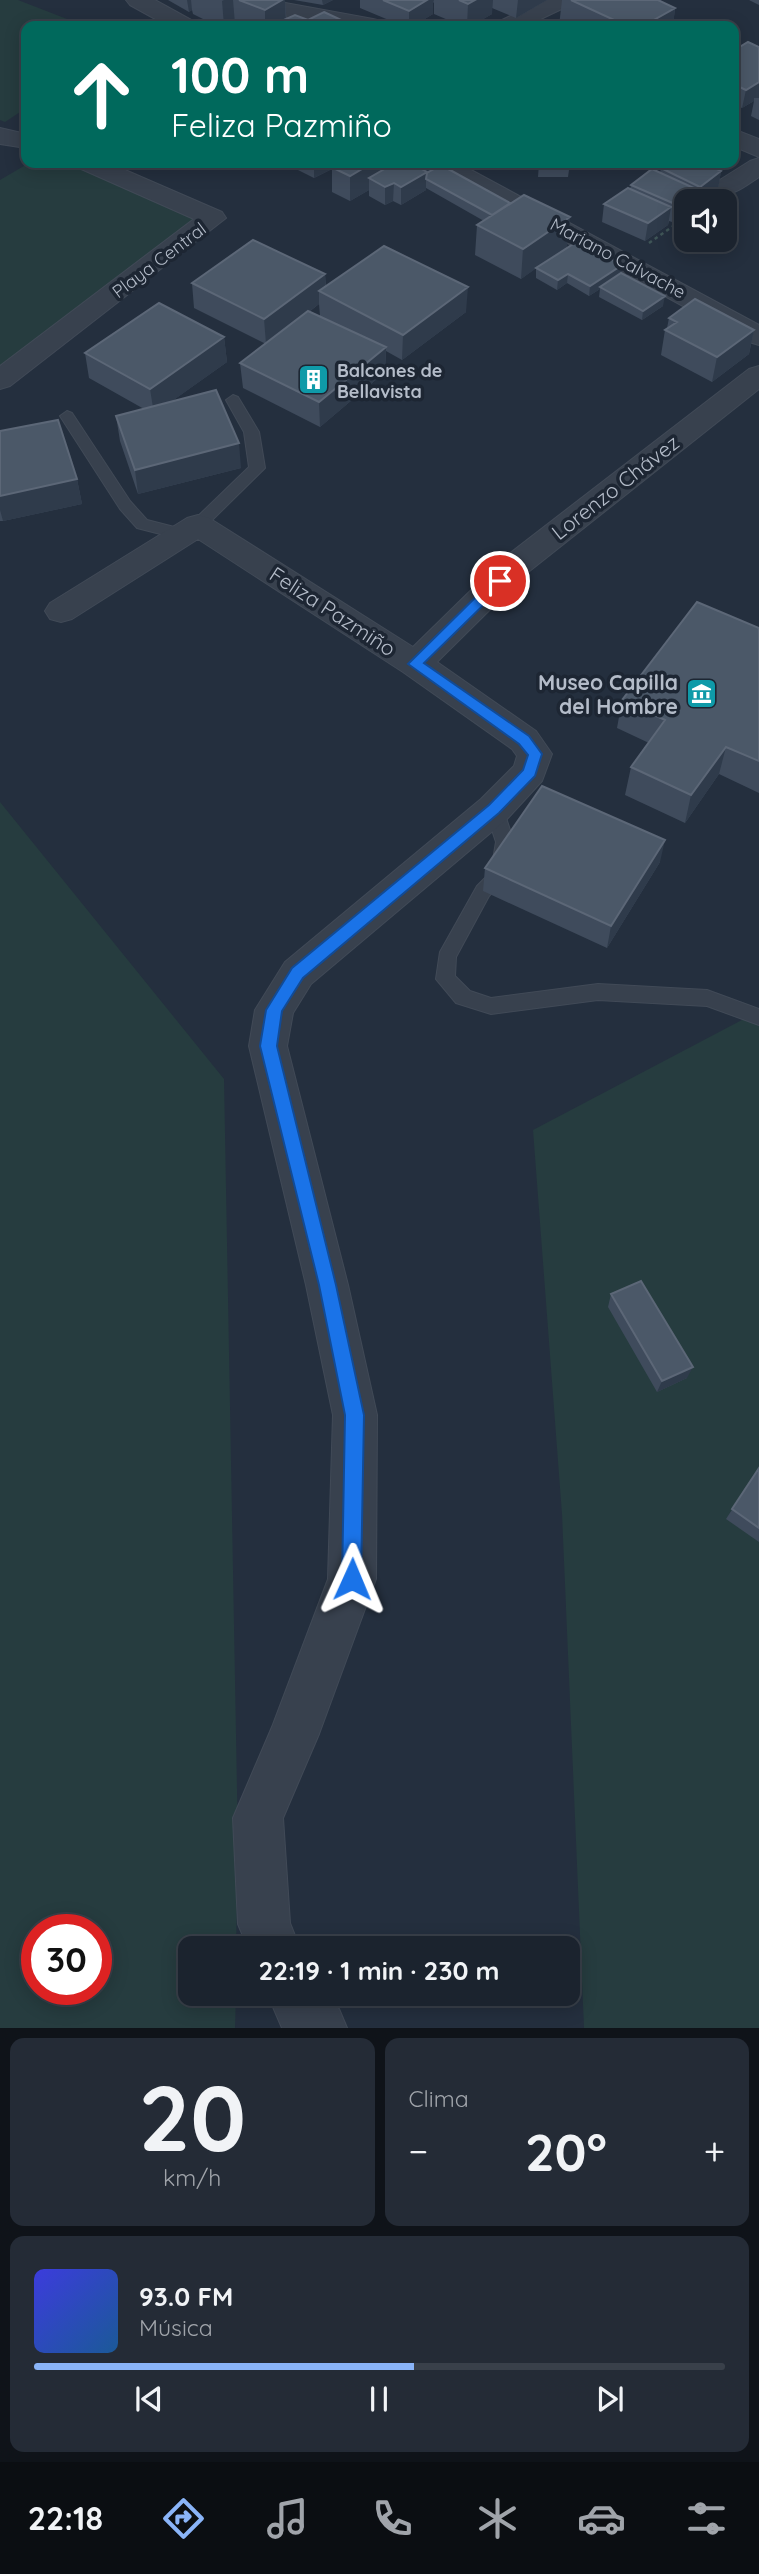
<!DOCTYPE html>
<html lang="es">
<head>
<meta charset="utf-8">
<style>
  :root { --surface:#1b232e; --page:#242b36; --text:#f1f3f6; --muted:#a0a4aa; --line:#39404a; --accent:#8ab4f8 }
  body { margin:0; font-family:Quicksand,sans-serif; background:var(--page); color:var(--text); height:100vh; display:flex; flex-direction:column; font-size:26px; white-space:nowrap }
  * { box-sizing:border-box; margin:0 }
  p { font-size:23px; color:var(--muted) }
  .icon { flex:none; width:38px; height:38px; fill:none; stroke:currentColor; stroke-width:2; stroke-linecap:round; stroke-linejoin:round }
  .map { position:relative; height:2028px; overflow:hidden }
  .details { display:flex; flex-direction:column; gap:10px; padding:10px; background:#0f1319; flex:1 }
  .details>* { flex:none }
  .top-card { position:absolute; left:21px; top:21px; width:718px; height:147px; border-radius:14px; box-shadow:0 4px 18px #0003,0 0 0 2px var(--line); background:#00695c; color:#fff; overflow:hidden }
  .buttons { position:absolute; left:674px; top:189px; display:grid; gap:14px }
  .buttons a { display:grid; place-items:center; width:63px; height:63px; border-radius:14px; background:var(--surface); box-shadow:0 4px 18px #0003,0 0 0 2px var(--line); font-size:35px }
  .speed { position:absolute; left:21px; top:1914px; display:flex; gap:14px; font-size:35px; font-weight:700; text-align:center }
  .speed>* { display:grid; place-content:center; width:91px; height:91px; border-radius:50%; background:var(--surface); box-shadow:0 4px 18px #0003,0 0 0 2px var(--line); line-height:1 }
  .speed .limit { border:10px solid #d22; background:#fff; color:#111 }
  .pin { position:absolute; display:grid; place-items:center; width:60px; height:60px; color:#fff; margin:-30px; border:4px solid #fff; border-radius:50%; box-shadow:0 2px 7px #0007 }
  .me { position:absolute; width:77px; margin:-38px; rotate:1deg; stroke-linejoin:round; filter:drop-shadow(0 0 5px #0008) }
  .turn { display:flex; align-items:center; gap:24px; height:147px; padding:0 35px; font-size:32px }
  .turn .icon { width:91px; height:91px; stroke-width:2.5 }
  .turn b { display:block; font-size:49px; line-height:60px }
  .big { font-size:52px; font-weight:700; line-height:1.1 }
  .details .card { flex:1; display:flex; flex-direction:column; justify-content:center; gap:10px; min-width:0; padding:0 24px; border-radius:14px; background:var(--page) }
  .details .dial { align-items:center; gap:0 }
  .dial b { font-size:91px; line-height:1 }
  .song { display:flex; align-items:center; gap:21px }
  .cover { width:84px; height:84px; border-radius:10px; background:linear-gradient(135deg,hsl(240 70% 55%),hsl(210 70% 35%)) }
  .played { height:7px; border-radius:4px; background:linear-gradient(90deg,var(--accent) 55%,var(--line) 55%) }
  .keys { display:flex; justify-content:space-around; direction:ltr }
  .heat { display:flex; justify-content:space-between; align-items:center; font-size:38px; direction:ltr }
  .details .tiles { flex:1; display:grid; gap:10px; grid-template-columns:1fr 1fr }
  .card:last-child { grid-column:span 2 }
  .trip { position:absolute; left:178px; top:1936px; width:402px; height:70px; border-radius:14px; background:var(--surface); box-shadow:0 4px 18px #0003,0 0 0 2px var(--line); font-weight:700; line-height:70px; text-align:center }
  .menu { display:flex; height:112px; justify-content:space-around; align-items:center; background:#0b0e12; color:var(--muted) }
  .menu .icon { width:49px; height:49px }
  .menu .on { color:var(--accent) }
  .menu b { font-size:32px; color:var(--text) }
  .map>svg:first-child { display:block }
  .green { fill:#263c3f; fill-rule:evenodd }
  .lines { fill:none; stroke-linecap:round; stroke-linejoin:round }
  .lane-casing { stroke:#414a57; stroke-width:2 }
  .street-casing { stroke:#414a57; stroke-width:2 }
  .path { stroke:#3f5557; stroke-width:2.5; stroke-dasharray:3.5 3.5; stroke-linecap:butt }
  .lane { fill:#38414e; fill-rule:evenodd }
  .street { fill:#38414e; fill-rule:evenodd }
  .wall { fill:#3f4b5c; fill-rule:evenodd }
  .shaded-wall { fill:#2f3b4b }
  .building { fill:#4b5868; stroke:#5c6777; stroke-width:2 }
  .route { fill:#1a73e8; stroke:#114b97; stroke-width:2 }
  .labels { text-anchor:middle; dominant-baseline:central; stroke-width:7; stroke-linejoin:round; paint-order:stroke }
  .far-street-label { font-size:18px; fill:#b4bcc9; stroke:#1d2633 }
  .far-poi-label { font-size:18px; font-weight:bold; fill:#b4bcc9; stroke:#1d2633; text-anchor:start }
  .street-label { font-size:21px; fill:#b4bcc9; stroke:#1d2633 }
  .poi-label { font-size:21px; font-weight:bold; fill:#b4bcc9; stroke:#1d2633; text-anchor:end }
</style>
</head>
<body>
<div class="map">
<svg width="759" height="2028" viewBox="0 0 759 2028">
  <rect width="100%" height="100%" fill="#242f3e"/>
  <path class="green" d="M0,0H18L85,26H26V108L5,122L0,120Z
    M29,163H88L210,222L0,374V180Z
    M0,802L224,1079L238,1844L236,1948H191V1993H236L235,2028H0ZM37,1930H96V1990H37Z
    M759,1011V2028H584L562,1514L533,1130Z"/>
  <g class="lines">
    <defs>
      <path id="lane" d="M233,395L238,397L259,432L265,468L203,529H193L190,525L193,521L249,467L244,432L226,400Z
        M67,411L72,413L130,501L147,520L190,531L192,535L190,539L184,540L137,528L120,509L60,416Z
        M494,802L500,804L503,809L514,842L509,875L489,896L456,957L455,976L470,991L491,998L598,984L707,990L759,1009V1025L707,1006L598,1000L491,1014L456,1003L436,979L440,952L477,886L491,872L496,842L485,809L488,804Z"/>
      <path id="street" d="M126,0H155L193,21L197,26H168L130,5Z
        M219,0H269L373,19L381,21L385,26H336L231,7L223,5Z
        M544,0H574L570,5L526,26H496L500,21Z
        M0,128L26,134V148L0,144Z
        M733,129L759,139V157L733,146Z
        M759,158V177C745,186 732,198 715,193L711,188L715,183L750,161Z
        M75,163H109L222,212L226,218L10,386L0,389V366L194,219L79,168Z
        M426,163H458L759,325V345L749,342L430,168Z
        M759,366V389L527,573L437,662L536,731L552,754L542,781L507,819L311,984L293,1013L287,1046L348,1285L377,1415L376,1579L319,1734L283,1818L290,1923L300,1948H248L238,1924L233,1818L272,1727L328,1579L333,1415L306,1285L249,1046L255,1010L285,962L481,799L514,766L517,756L512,749L403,672L198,539L72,619L61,622L50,619L45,611L50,603L187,518L198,515L209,518L413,647L505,557L749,369Z
        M267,1993H322L339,2009L347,2028H282Z"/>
    </defs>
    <use href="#lane" class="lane-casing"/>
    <use href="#street" class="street-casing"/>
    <path class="path" d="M649,243L686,217"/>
    <use href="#lane" class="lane"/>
    <use href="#street" class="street"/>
  </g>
  <path class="wall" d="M168,0H285L287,25L286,19L308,20L352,25V26H235V24L231,26H217L193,14L192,10L189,12Z
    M294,0H333L323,5Z
    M360,0H547L516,18L492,8V14L471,26H462L434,14V2L433,3V14L413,26H403L360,8Z
    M562,0H658L675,8L673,26H559Z
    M749,0H759V5Z
    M759,47V120L751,116L754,101L742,108L733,104V51Z
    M275,163H432L431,170L567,247L542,264L622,265L621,273L663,306L642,320L599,297L600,289L589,296L567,283L557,290L536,278V268L521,279L475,255L477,225L484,221L426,188V190L401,205L393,201L385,205L369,196V190L350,201L332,192V169L314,178L296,169V164L287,169Z
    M539,163H570L568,177H538Z
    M668,163H717L712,166L721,171L718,189L702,201H686V213L672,222L669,221L668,225L645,241L602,222L604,204L630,189L631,185L660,173L661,168Z
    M325,274L326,287L466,312L402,360L386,351L385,372L320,427L243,388L240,363L266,344L194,308L192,283ZM319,304L320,316L309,312Z
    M669,318L754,330L749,354L712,382L661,355L665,330L667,328Z
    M224,337L227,362L172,401L241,468L138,494L120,441L116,416L144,409L89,378L85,353Z
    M0,431L77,479L82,504L3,521H0Z
    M759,628V793L719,774L685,823L625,795L631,767L649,743L617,728L622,700Z
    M660,862L607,948L483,891L485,868Z
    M611,1294L687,1378L657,1392L608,1307Z
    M759,1468V1542L726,1519Z"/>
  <path class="shaded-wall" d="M187,0H191L192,10L189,12Z
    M224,0H233L235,24L231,26H224L222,1Z
    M282,0H285L286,26H265V10Z
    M322,0H333L323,5Z
    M423,0H434L433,3V14L413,26H409V11Z
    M475,0H493L492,14L471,26H467L468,4Z
    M518,0H547L516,18Z
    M675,8L673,26H643Z
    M759,82V98H754V101L742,108L746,90Z
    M287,163H296V164L287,169Z
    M314,163H344L331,167L332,169L314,178Z
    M372,163H412L369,178V190L350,201V176Z
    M424,163H432L431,175L426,179V190L401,205V187L418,167Z
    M708,163H717L706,171Z
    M721,171L718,189L702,201H697L700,187Z
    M394,183L393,201L385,205V187Z
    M696,189L694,201H686V213L672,222L675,204Z
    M671,207L668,225L645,241L648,223Z
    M570,217L567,247L521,279L523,249Z
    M622,265L621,275L600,287V289L589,296L590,286Z
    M325,274L326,295L319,291V304L266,344L264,319Z
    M568,274L567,283L557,290L558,280Z
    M468,287L466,312L402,360L403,335Z
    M665,296L663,306L642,320L643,311Z
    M754,330L749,354L712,382L717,357Z
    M224,337L227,362L154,414L150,389Z
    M386,347L385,372L320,427L319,402Z
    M239,443L241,468L138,494L135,470Z
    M77,479L82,504L3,521L0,510V496Z
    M726,747L719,774L685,823L691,795Z
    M665,840L660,862L607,948L611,926Z
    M693,1367L687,1378L657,1392L662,1381Z"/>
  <path class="building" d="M239,0H282L265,10Z
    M383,0H427L409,11Z
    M459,0H475L468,4Z
    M571,0H658L675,8L643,26H627Z
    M324,12L352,25L350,26H302L286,19L295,15L308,20Z
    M199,20L209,26H189Z
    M748,42L759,47V82L746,90L733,84V51Z
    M338,163H372L350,176L331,167Z
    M395,163H424L418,167L427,172L401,187L394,183L385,187L369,178Z
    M668,163H704L721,171L700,187L661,168Z
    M441,165L510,203L492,215L426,179L427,173Z
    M652,169L696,189L675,204L631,185Z
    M628,188L671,207L648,223L604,204Z
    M524,195L570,217L523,249L477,225Z
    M253,240L325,274L264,319L192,283Z
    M578,241L622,265L590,286L568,274L558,280L536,268Z
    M384,246L468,287L403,335L319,291Z
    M621,273L665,296L643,311L600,287Z
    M695,299L754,330L717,357L665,330L677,322L669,318Z
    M159,303L224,337L150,389L85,353Z
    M308,311L386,347L319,402L240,363Z
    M216,390L239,443L135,470L116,416Z
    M58,420L77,479L0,496V431Z
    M697,602L759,628V761L726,747L691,795L631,767L665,720L622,700Z
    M542,786L665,840L611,926L485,868Z
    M641,1281L693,1367L662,1381L611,1294Z
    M759,1468V1528L732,1509Z"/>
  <path class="route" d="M500,577L506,581L504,585L424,663L529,736L542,754L535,776L499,813L303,978L282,1011L277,1046L336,1285L364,1415L361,1579L359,1586L352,1589L345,1586L342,1579L345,1415L319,1285L260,1046L266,1010L292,968L489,805L523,770L528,755L519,744L408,664L495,578Z"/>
  <defs>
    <symbol id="building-square" viewBox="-11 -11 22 22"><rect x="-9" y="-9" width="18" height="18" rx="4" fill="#0f9aa8" stroke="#1d2633"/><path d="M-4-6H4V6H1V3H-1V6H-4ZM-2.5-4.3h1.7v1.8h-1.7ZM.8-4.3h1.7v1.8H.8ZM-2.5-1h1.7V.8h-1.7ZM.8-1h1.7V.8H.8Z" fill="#fff"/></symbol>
    <symbol id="museum-square" viewBox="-11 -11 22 22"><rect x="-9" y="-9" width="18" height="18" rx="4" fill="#0f9aa8" stroke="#1d2633"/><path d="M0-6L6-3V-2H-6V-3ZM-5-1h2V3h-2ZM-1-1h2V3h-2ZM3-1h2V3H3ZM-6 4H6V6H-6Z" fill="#fff"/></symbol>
  </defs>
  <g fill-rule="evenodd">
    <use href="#building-square" x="296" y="362" width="35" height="35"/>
    <use href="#museum-square" x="684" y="676" width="35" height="35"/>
  </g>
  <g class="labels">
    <g class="far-street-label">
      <text transform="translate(618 258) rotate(28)">Mariano Calvache</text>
      <text transform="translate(159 260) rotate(-37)">Playa Central</text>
    </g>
    <g class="far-poi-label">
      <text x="337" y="370">Balcones de<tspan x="337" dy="21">Bellavista</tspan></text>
    </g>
    <g class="street-label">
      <text transform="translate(615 487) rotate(-38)">Lorenzo Chávez</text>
      <text transform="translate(333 611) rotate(33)">Feliza Pazmiño</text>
    </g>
    <g class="poi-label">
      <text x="678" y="682">Museo Capilla<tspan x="678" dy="24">del Hombre</tspan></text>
    </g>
  </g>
</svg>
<div class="buttons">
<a><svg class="icon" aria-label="sound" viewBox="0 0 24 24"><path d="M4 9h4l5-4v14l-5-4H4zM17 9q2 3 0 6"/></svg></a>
</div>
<div class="speed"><div class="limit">30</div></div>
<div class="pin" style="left:500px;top:581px;background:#d93025"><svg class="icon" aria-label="arrive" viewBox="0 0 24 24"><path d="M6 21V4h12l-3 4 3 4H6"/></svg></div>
<svg class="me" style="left:352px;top:1579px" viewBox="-20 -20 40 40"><path d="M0-17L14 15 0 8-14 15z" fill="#1a73e8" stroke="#fff" stroke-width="4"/></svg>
<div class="trip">22:19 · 1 min · 230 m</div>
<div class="top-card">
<div class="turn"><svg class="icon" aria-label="ahead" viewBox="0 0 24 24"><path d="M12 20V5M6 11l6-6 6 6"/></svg><div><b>100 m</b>Feliza Pazmiño</div></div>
</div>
</div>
<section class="details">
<div class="tiles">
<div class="card dial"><b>20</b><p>km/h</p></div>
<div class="card"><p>Clima</p>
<div class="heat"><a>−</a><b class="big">20°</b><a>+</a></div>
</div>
<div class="card">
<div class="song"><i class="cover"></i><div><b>93.0 FM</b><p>Música</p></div></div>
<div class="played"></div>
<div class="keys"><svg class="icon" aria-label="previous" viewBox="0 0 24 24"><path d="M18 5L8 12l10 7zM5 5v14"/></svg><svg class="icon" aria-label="pause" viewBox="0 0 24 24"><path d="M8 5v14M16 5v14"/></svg><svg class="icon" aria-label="next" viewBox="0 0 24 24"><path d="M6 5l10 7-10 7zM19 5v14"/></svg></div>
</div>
</div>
</section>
<nav class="menu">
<b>22:18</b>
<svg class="icon on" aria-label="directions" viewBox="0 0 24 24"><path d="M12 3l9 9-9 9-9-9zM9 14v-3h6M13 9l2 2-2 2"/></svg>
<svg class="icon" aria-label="music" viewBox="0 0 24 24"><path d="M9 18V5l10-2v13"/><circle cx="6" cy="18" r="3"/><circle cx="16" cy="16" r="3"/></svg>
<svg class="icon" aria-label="phone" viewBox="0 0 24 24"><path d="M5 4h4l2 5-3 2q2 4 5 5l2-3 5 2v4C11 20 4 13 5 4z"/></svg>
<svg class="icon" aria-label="climate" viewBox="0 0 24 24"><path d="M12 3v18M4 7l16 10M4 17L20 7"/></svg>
<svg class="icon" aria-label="car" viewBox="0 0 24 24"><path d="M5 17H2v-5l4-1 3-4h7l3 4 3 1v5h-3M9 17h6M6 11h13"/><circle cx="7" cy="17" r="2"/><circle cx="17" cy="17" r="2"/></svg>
<svg class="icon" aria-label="filters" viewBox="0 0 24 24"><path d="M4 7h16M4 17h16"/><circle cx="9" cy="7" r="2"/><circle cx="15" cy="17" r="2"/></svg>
</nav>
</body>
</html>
